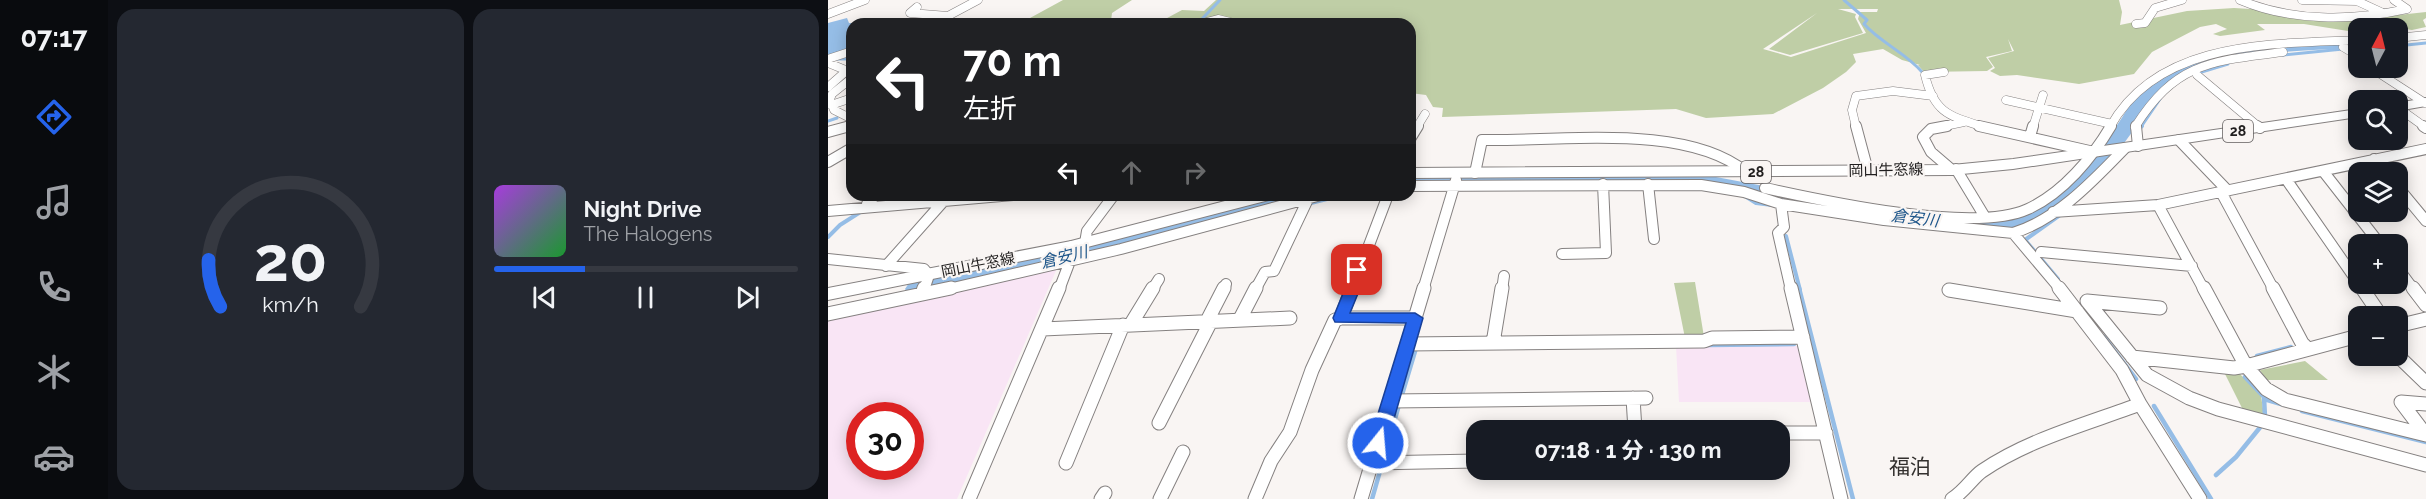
<!DOCTYPE html>
<html lang="ja">
<head>
<meta charset="utf-8">
<style>
  :root { --surface:#171b24; --page:#242831; --text:#f1f3f6; --muted:#9ea1a6; --line:#363941; --accent:#2563eb }
  body { margin:0; font-family:Raleway,"Noto Sans JP",sans-serif; background:var(--page); color:var(--text); height:100vh; display:flex; flex-direction:column; font-size:22px; white-space:nowrap }
  * { box-sizing:border-box; margin:0 }
  p { font-size:20px; color:var(--muted) }
  .icon { flex:none; width:33px; height:33px; fill:none; stroke:currentColor; stroke-width:2; stroke-linecap:round; stroke-linejoin:round }
  .map { position:relative; flex:1; overflow:hidden }
  .side { display:flex; flex-direction:column; gap:9px; padding:9px; background:#0d0f14; width:720px }
  .side>* { flex:none }
  .top-card { position:absolute; left:18px; top:18px; width:570px; height:183px; border-radius:18px; box-shadow:0 3px 15px #0003; background:#202124; color:#fff; overflow:hidden }
  .needle { width:39px; rotate:7deg }
  .tools { position:absolute; left:1520px; top:18px; display:grid; gap:12px }
  .tools a { display:grid; place-items:center; width:60px; height:60px; border-radius:12px; background:var(--surface); box-shadow:0 3px 15px #0003; font-size:30px }
  .speed { position:absolute; left:18px; top:402px; display:flex; gap:12px; font-size:30px; font-weight:700; text-align:center }
  .speed>* { display:grid; place-content:center; width:78px; height:78px; border-radius:50%; background:var(--surface); box-shadow:0 3px 15px #0003; line-height:1 }
  .speed .limit { border:9px solid #d22; background:#fff; color:#111 }
  .pin { position:absolute; display:grid; place-items:center; width:51px; height:51px; color:#fff; margin:-26px; border-radius:12px; box-shadow:0 3px 9px #0006 }
  .me { position:absolute; width:66px; margin:-33px; rotate:17deg; stroke-linejoin:round; filter:drop-shadow(0 0 4px #0008) }
  .turn { display:flex; align-items:center; gap:21px; height:126px; padding:0 18px; font-size:27px }
  .turn .icon { width:78px; height:78px; stroke-width:2.5 }
  .turn b { display:block; font-size:42px; line-height:51px }
  .lanes { display:flex; align-items:center; height:57px; padding:0 18px; background:#0003; justify-content:center; gap:30px; direction:ltr }
  .lanes .off { opacity:.35 }
  .side .tile { flex:1; display:flex; flex-direction:column; justify-content:center; gap:9px; min-width:0; padding:0 21px; border-radius:18px; background:var(--page) }
  .side .dial { align-items:center; gap:0 }
  .dial svg { height:156px; overflow:visible; fill:none; stroke:var(--line); stroke-width:7; stroke-linecap:round; text-anchor:middle }
  .dial text { fill:var(--text); stroke:none }
  .song { display:flex; align-items:center; gap:18px }
  .cover { width:72px; height:72px; border-radius:9px; background:linear-gradient(135deg,hsl(280 70% 55%),hsl(130 70% 35%)) }
  .played { height:6px; border-radius:3px; background:linear-gradient(90deg,var(--accent) 30%,var(--line) 30%) }
  .keys { display:flex; justify-content:space-around; direction:ltr }
  .side .tiles { flex:1; display:grid; gap:9px; grid-template-columns:repeat(2,1fr) }
  .trip { position:absolute; left:638px; top:420px; width:324px; height:60px; border-radius:18px; background:var(--surface); box-shadow:0 3px 15px #0003; font-weight:700; line-height:60px; text-align:center }
  main { display:flex; flex:1; min-height:0 }
  .tabs { display:flex; flex-direction:column; width:108px; justify-content:space-around; align-items:center; background:#090b0e; color:var(--muted) }
  .tabs .icon { width:42px; height:42px }
  .tabs .selected { color:var(--accent) }
  .tabs b { font-size:27px; color:var(--text) }
  .map>svg:first-child { display:block }
  .education { fill:#f9e5f5; fill-rule:evenodd }
  .green { fill:#bfcea6; fill-rule:evenodd }
  .water { fill:#95bde6 }
  .lines { fill:none; stroke-linecap:round; stroke-linejoin:round }
  .stream-far2 { stroke:#95bde6; stroke-width:3 }
  .stream-far1 { stroke:#95bde6; stroke-width:4 }
  .stream { stroke:#95bde6; stroke-width:4.5 }
  .river { fill:#95bde6; fill-rule:evenodd }
  .minor-far2-casing { stroke:#858180; stroke-width:9 }
  .minor-far1-casing { stroke:#858180; stroke-width:12 }
  .minor-casing { stroke:#858180; stroke-width:15 }
  .primary-casing { stroke:#858180; stroke-width:2 }
  .minor-far2 { stroke:#fff; stroke-width:8 }
  .minor-far1 { stroke:#fff; stroke-width:10 }
  .minor { stroke:#fff; stroke-width:13 }
  .primary { fill:#fff; fill-rule:evenodd }
  .route { fill:#2563eb; stroke:#184099; stroke-width:1.5 }
  .labels { text-anchor:middle; dominant-baseline:central; stroke-width:4.5; stroke-linejoin:round; paint-order:stroke }
  .shield { fill:#f9f5f3; stroke:#615e5e; stroke-width:1.5 }
  .shield-label { font-size:14px; font-weight:bold; fill:#201e1e }
  .street-label { font-size:15px; fill:#201e1e; stroke:#f9f5f3 }
  .water-label { font-size:16px; font-style:italic; fill:#1e568a; stroke:#f9f5f3 }
  .near-quarter-label { font-size:21px; fill:#33302e; stroke:#f9f5f3 }
</style>
</head>
<body>
<main>
<nav class="tabs">
<b>07:17</b>
<svg class="icon selected" aria-label="directions" viewBox="0 0 24 24"><path d="M12 3l9 9-9 9-9-9zM9 14v-3h6M13 9l2 2-2 2"/></svg>
<svg class="icon" aria-label="music" viewBox="0 0 24 24"><path d="M9 18V5l10-2v13"/><circle cx="6" cy="18" r="3"/><circle cx="16" cy="16" r="3"/></svg>
<svg class="icon" aria-label="phone" viewBox="0 0 24 24"><path d="M5 4h4l2 5-3 2q2 4 5 5l2-3 5 2v4C11 20 4 13 5 4z"/></svg>
<svg class="icon" aria-label="climate" viewBox="0 0 24 24"><path d="M12 3v18M4 7l16 10M4 17L20 7"/></svg>
<svg class="icon" aria-label="car" viewBox="0 0 24 24"><path d="M5 17H2v-5l4-1 3-4h7l3 4 3 1v5h-3M9 17h6M6 11h13"/><circle cx="7" cy="17" r="2"/><circle cx="17" cy="17" r="2"/></svg>
</nav>
<section class="side">
<div class="tiles">
<div class="tile dial"><svg viewBox="0 0 100 80">
<path d="M14 69A42 42 0 1 1 86 69"/>
<path d="M14 69A42 42 0 0 1 8 45" stroke="#2563eb"/>
<text x="50" y="56" font-size="32" font-weight="700">20</text>
<text x="50" y="72" font-size="11">km/h</text>
</svg></div>
<div class="tile">
<div class="song"><i class="cover"></i><div><b>Night Drive</b><p>The Halogens</p></div></div>
<div class="played"></div>
<div class="keys"><svg class="icon" aria-label="previous" viewBox="0 0 24 24"><path d="M18 5L8 12l10 7zM5 5v14"/></svg><svg class="icon" aria-label="pause" viewBox="0 0 24 24"><path d="M8 5v14M16 5v14"/></svg><svg class="icon" aria-label="next" viewBox="0 0 24 24"><path d="M6 5l10 7-10 7zM19 5v14"/></svg></div>
</div>
</div>
</section>
<div class="map">
<svg width="1598" height="499" viewBox="0 0 1598 499">
  <rect width="100%" height="100%" fill="#f9f5f3"/>
  <path class="education" d="M230,266L129,499H0V320ZM32,416H82V466H32Z
    M848,346H970L983,402H851Z"/>
  <path class="green" d="M235,0H304L284,13L283,21L279,24H191Z
    M388,0H1291L1294,12L1292,25L1359,11L1406,8L1552,17L1598,12V18L1595,20L1598,27L1584,30L1564,27L1520,31L1476,24H1429L1437,30L1392,36L1385,34L1399,29L1388,24L1372,27L1324,52L1306,74L1251,84L1189,75L1172,76L1162,71L1167,68L1160,58L1186,51L1180,39L1184,51L1158,57L1165,67L1159,71L1096,72L1090,65H1092L1074,60L1055,49L1025,54L1028,62L1018,72L995,88L945,114L878,118L848,109L614,117L615,108L605,107L598,95L582,93V24H328L354,10L376,11ZM1010,9H1050L1049,12H1032L1030,19L1038,33L963,57L935,49L989,13L941,49L962,55L1035,33L1027,17L1028,14Z
    M867,282L876,337L857,338L846,283Z
    M1477,361L1500,380H1438L1432,370Z
    M1396,372L1411,373L1433,396L1436,415L1415,410Z"/>
  <path class="water" d="M19,18L21,23L36,24H24V47L0,58V23Z"/>
  <g class="lines">
    <path class="stream-far2" d="M1016,0L1039,20L1036,24C1053,43 1078,53 1095,73
      M363,24L374,19L392,0
      M1569,46L1598,43
      M1522,49L1530,48
      M1455,55L1515,49
      M9,59H24
      M1367,74L1400,64
      M0,121L9,118
      M1313,127L1332,99"/>
    <path class="stream-far1" d="M1312,128L1314,126
      M917,196L928,203L944,205
      M479,204L515,195
      M1182,223L1187,228
      M958,236L972,290
      M0,237L12,225L34,211
      M1197,240L1232,215
      M1198,241L1230,279"/>
    <path class="stream" d="M971,288L1025,499
      M1276,337L1308,379
      M880,345L966,344
      M1429,356L1463,347
      M1417,377L1436,397L1437,417
      M573,398L588,348
      M1436,399L1453,404
      M1326,406L1383,499
      M1474,411L1598,442
      M1388,475L1408,457L1434,425
      M544,499L571,405"/>
    <path class="river" d="M1530,38V48C1467,51 1395,50 1340,85C1322,97 1315,118 1302,135C1249,208 1190,249 1098,226L1094,221L1098,216C1127,209 1158,226 1188,213C1226,196 1262,161 1287,128C1297,114 1304,99 1316,87C1359,42 1472,41 1530,38Z
      M872,174L1006,199L1014,201L1017,206L1014,211L1006,213L872,186L582,187V175Z
      M444,195H480L477,200L232,267L90,297L81,295L77,289L81,283L90,281L231,252Z"/>
    <defs>
      <path id="minor-far2" d="M1412,0C1464,22 1525,21 1579,9L1566,0
        M1474,0L1529,1L1555,13
        M89,7L82,13L120,16L104,24
        M0,14L37,0
        M120,16L150,0
        M371,24L390,19L410,24
        M1308,24L1317,23L1327,8L1354,0
        M1569,38L1598,35
        M1515,47L1530,56
        M0,59L24,51
        M0,63L15,69L16,73L0,87
        M1543,68L1597,103
        M1116,72L1097,75C1106,113 1121,116 1156,127
        M1369,75L1431,127
        M24,78L4,94L2,99L6,110L24,119
        M1178,100L1284,124
        M3,105L24,98
        M1569,107L1597,127
        M17,127L24,125
        M589,127L597,114
        M1028,127L1024,110L1028,96L1065,91L1105,96
        M1112,127L1136,122
        M1205,127L1215,95
        M1282,127C1330,40 1444,44 1530,40
        M1307,127C1348,62 1384,61 1455,52"/>
      <path id="minor-far1" d="M1028,126L1040,171
        M1119,126L1103,129L1095,137L1103,152L1124,170
        M1151,126L1266,152
        M1308,126L1310,146
        M1429,126L1432,128
        M1595,126L1598,128
        M0,132L22,126
        M1203,133L1205,126
        M582,139L590,126
        M1351,140L1400,191
        M1546,159L1557,172
        M0,162L24,148
        M1128,169L1157,217
        M1495,171L1552,244
        M647,173L654,140C729,142 857,122 918,172
        M1458,179L1535,290
        M820,184L826,239
        M582,186L873,185L916,192L953,204L1056,220L1185,233C1229,220 1266,180 1297,148
        M1569,186L1598,221
        M937,188C996,201 1146,234 1200,209C1235,193 1264,158 1283,126
        M1393,192L1446,290
        M39,204L48,195
        M953,204L956,227L950,233L963,290
        M1330,205L1376,290
        M0,211L185,195
        M1225,212L1330,205L1598,149
        M1185,233L1233,290
        M257,243L259,231L286,195
        M1213,252L1364,266
        M734,254L778,253L775,184
        M0,259L96,269L101,275L96,290
        M58,266L114,203
        M1569,267L1586,290
        M116,290L293,249L493,195
        M231,290L242,261L244,246
        M324,290L331,279
        M395,290L398,284
        M427,290L437,272L446,271L482,195
        M524,290L560,195
        M595,290L628,180
        M674,290L676,276"/>
      <path id="minor" d="M963,288L1013,499
        M1231,288L1294,370L1312,404
        M1376,288L1418,366L1530,336
        M1445,288L1474,343L1480,349
        M1534,288L1553,316
        M1585,288L1598,305
        M1121,290L1249,311
        M94,294L96,288
        M1332,308L1259,301L1319,375L1361,398L1390,409L1598,465
        M0,314L123,288
        M513,318H587
        M412,319L428,288
        M379,321L396,288
        M303,324L325,288
        M1569,326L1598,319
        M215,329L462,318
        M665,343L674,288
        M579,344L876,341L884,338L975,337
        M1569,355L1598,383
        M1304,357L1406,368L1418,366L1438,389L1457,400L1598,435
        M805,398L807,430
        M563,401L818,398
        M1598,404L1573,402L1598,435
        M331,423L383,321
        M951,433H998
        M238,463L295,325
        M544,463L648,461
        M141,499L231,288
        M273,499L277,493
        M332,499L355,452
        M427,499L443,461L462,432L484,370L507,320L513,318L524,288
        M533,499L596,288
        M1124,499C1138,490 1144,478 1154,471C1201,439 1259,424 1312,404L1372,499"/>
      <path id="primary" d="M1598,98V106L1569,111V103Z
        M1530,109V117L1185,169L1124,175L582,178V168L1124,165L1185,159Z
        M420,195H447L445,199L244,251L0,300V288L243,241Z"/>
    </defs>
    <use href="#minor-far2" class="minor-far2-casing"/>
    <use href="#minor-far1" class="minor-far1-casing"/>
    <use href="#minor" class="minor-casing"/>
    <use href="#primary" class="primary-casing"/>
    <use href="#minor-far2" class="minor-far2"/>
    <use href="#minor-far1" class="minor-far1"/>
    <use href="#minor" class="minor"/>
    <use href="#primary" class="primary"/>
  </g>
  <path class="route" d="M529,266L534,267L538,274L522,313H587L595,318L559,443L556,448H544L541,443L578,323L507,322L505,318L523,274L522,270Z"/>
  <g class="labels">
    <g class="shield">
      <rect x="1395" y="120" width="30" height="22" rx="4.5"/>
      <rect x="913" y="161" width="30" height="22" rx="4.5"/>
    </g>
    <g class="shield-label">
      <text x="1410" y="131">28</text>
      <text x="928" y="172">28</text>
    </g>
    <g class="street-label">
      <text transform="translate(1058 170) rotate(-1)">岡山牛窓線</text>
      <text transform="translate(150 265) rotate(-11)">岡山牛窓線</text>
    </g>
    <g class="water-label">
      <text transform="translate(1087 218) rotate(7)">倉安川</text>
      <text transform="translate(236 257) rotate(-14)">倉安川</text>
    </g>
    <g class="near-quarter-label">
      <text x="1082" y="466">福泊</text>
    </g>
  </g>
</svg>
<div class="tools">
<a><svg class="needle" viewBox="-14 -14 28 28"><path d="M0-13l5 13h-10z" fill="#e53935"/><path d="M0 13l5-13h-10z" fill="#9ea1a6"/></svg></a>
<a><svg class="icon" aria-label="search" viewBox="0 0 24 24"><circle cx="10" cy="10" r="6"/><path d="M15 15l6 6"/></svg></a>
<a><svg class="icon" aria-label="layers" viewBox="0 0 24 24"><path d="M12 4l9 5-9 5-9-5zM3 14l9 5 9-5"/></svg></a>
<a>+</a>
<a>−</a>
</div>
<div class="speed"><div class="limit">30</div></div>
<div class="pin" style="left:529px;top:270px;background:#d93025"><svg class="icon" aria-label="arrive" viewBox="0 0 24 24"><path d="M6 21V4h12l-3 4 3 4H6"/></svg></div>
<svg class="me" style="left:550px;top:443px" viewBox="-20 -20 40 40"><circle r="17" fill="#2563eb" stroke="#fff" stroke-width="3"/><path d="M0-11L8 9 0 5-8 9z" fill="#fff"/></svg>
<div class="trip">07:18 · 1 分 · 130 m</div>
<div class="top-card">
<div class="turn"><svg class="icon" aria-label="left" viewBox="0 0 24 24"><path d="M17 20v-9H6M10 6l-5 5 5 5"/></svg><div><b>70 m</b>左折</div></div>
<div class="lanes"><svg class="icon" aria-label="left" viewBox="0 0 24 24"><path d="M17 20v-9H6M10 6l-5 5 5 5"/></svg><svg class="icon off" aria-label="ahead" viewBox="0 0 24 24"><path d="M12 20V5M6 11l6-6 6 6"/></svg><svg class="icon off" aria-label="right" viewBox="0 0 24 24"><path d="M7 20v-9h11M14 6l5 5-5 5"/></svg></div>
</div>
</div>
</main>
</body>
</html>
